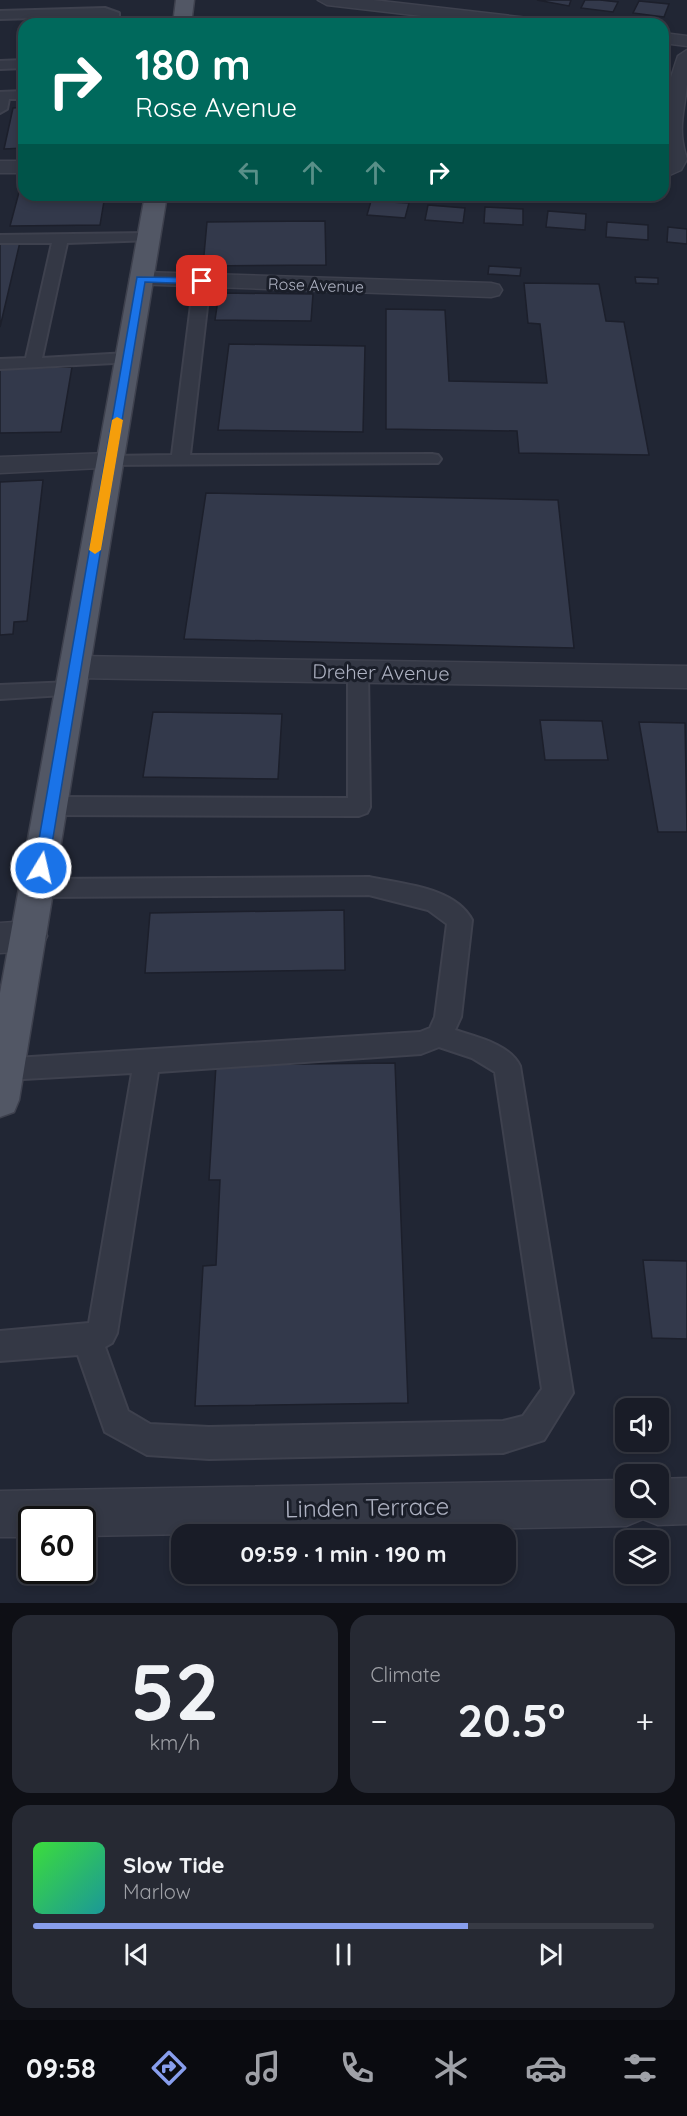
<!DOCTYPE html>
<html lang="en">
<head>
<meta charset="utf-8">
<style>
  :root { --surface:#191c27; --page:#262933; --text:#f1f3f6; --muted:#9fa1a7; --line:#373a44; --accent:#889eed }
  body { margin:0; font-family:Quicksand,sans-serif; background:var(--page); color:var(--text); height:100vh; display:flex; flex-direction:column; font-size:22px; white-space:nowrap }
  * { box-sizing:border-box; margin:0 }
  p { font-size:20px; color:var(--muted) }
  .icon { flex:none; width:33px; height:33px; fill:none; stroke:currentColor; stroke-width:2; stroke-linecap:round; stroke-linejoin:round }
  .map { position:relative; height:1603px; overflow:hidden }
  .side { display:flex; flex-direction:column; gap:12px; padding:12px; background:#0e0f15; flex:1 }
  .side>* { flex:none }
  .top-card { position:absolute; left:18px; top:18px; width:651px; height:183px; border-radius:18px; box-shadow:0 3px 9px #0003,0 0 0 2px var(--line); background:#00695c; color:#fff; overflow:hidden }
  .controls { position:absolute; left:615px; top:1398px; display:grid; gap:12px }
  .controls a { display:grid; place-items:center; width:54px; height:54px; border-radius:12px; background:var(--surface); box-shadow:0 3px 9px #0003,0 0 0 2px var(--line); font-size:30px }
  .speed { position:absolute; left:18px; top:1506px; display:flex; gap:12px; font-size:30px; font-weight:700; text-align:center }
  .speed>* { display:grid; place-content:center; width:78px; height:78px; border-radius:50%; background:var(--surface); box-shadow:0 3px 9px #0003,0 0 0 2px var(--line); line-height:1 }
  .speed .limit { border:3px solid #111; border-radius:9px; background:#fff; color:#111 }
  .pin { position:absolute; display:grid; place-items:center; width:51px; height:51px; color:#fff; margin:-26px; border-radius:12px; box-shadow:0 3px 9px #0006 }
  .me { position:absolute; width:66px; margin:-33px; rotate:9deg; stroke-linejoin:round; filter:drop-shadow(0 0 4px #0008) }
  .turn { display:flex; align-items:center; gap:21px; height:126px; padding:0 18px; font-size:27px }
  .turn .icon { width:78px; height:78px; stroke-width:2.5 }
  .turn b { display:block; font-size:42px; line-height:51px }
  .lanes { display:flex; align-items:center; height:57px; padding:0 18px; background:#0003; justify-content:center; gap:30px; direction:ltr }
  .lanes .off { opacity:.35 }
  .big { font-size:45px; font-weight:700; line-height:1.1 }
  .side .card { flex:1; display:flex; flex-direction:column; justify-content:center; gap:9px; min-width:0; padding:0 21px; border-radius:18px; background:var(--page) }
  .side .dial { align-items:center; gap:0 }
  .dial b { font-size:78px; line-height:1 }
  .song { display:flex; align-items:center; gap:18px }
  .cover { width:72px; height:72px; border-radius:9px; background:linear-gradient(135deg,hsl(120 70% 55%),hsl(180 70% 35%)) }
  .played { height:6px; border-radius:3px; background:linear-gradient(90deg,var(--accent) 70%,var(--line) 70%) }
  .keys { display:flex; justify-content:space-around; direction:ltr }
  .heat { display:flex; justify-content:space-between; align-items:center; font-size:33px; direction:ltr }
  .side .tiles { flex:1; display:grid; gap:12px; grid-template-columns:1fr 1fr }
  .card:last-child { grid-column:span 2 }
  .trip { position:absolute; left:171px; top:1524px; width:345px; height:60px; border-radius:18px; background:var(--surface); box-shadow:0 3px 9px #0003,0 0 0 2px var(--line); font-weight:700; line-height:60px; text-align:center }
  .menu { display:flex; height:96px; justify-content:space-around; align-items:center; background:#0a0b10; color:var(--muted) }
  .menu .icon { width:42px; height:42px }
  .menu .on { color:var(--accent) }
  .menu b { font-size:27px; color:var(--text) }
  .map>svg:first-child { display:block }
  .building { fill:#33394b; stroke:#1c1f2b; stroke-width:1.5 }
  .lines { fill:none; stroke-linecap:round; stroke-linejoin:round }
  .service-casing { stroke:#3e414e; stroke-width:4 }
  .minor-casing { stroke:#3e414e; stroke-width:3 }
  .primary-casing { stroke:#3e414e; stroke-width:3 }
  .service { fill:#343845; fill-rule:evenodd }
  .minor { fill:#343845; fill-rule:evenodd }
  .primary { fill:#525765; fill-rule:evenodd }
  .route { fill:#1a73e8; stroke:#114b97; stroke-width:1.5 }
  .slow { fill:#f59e0b }
  .labels { text-anchor:middle; dominant-baseline:central; stroke-width:6; stroke-linejoin:round; paint-order:stroke }
  .far-street-label { font-size:16px; fill:#aeb2c2; stroke:#1a1e29 }
  .street-label { font-size:20px; fill:#aeb2c2; stroke:#1a1e29 }
  .near-street-label { font-size:24px; fill:#aeb2c2; stroke:#1a1e29 }
</style>
</head>
<body>
<div class="map">
<svg width="687" height="1603" viewBox="0 0 687 1603">
  <rect width="100%" height="100%" fill="#212634"/>
  <path class="building" d="M537,0H571L569,6Z
    M585,0H600L618,2L613,12L581,8Z
    M639,1L669,4L664,17L633,13Z
    M318,19V24H268V20Z
    M24,107V148L4,149L13,108Z
    M22,181L24,195H105L100,225L10,226Z
    M371,201L409,203L405,218L367,215Z
    M428,205L465,208L463,223L425,220Z
    M485,207L523,209V225L484,223Z
    M548,211L586,214L585,230L546,227Z
    M325,221L326,265L203,266L207,222Z
    M607,222L648,225V240L606,237Z
    M668,227L687,229V244L667,242Z
    M0,242H20L0,327Z
    M489,266L521,268L520,276L488,274Z
    M635,277L658,278V284L636,283Z
    M524,283L599,284L606,321L624,322L649,455L519,453L517,431L386,429V309L445,310L449,381L547,383L540,324L528,323Z
    M219,293L313,294L311,321L215,320Z
    M229,344L365,346L363,432L218,430Z
    M72,367L61,432L0,433V368Z
    M43,480L27,621L14,622L13,634L0,635V482Z
    M206,493L558,500L574,648L184,639Z
    M153,712L282,714L278,779L143,777Z
    M540,720L602,721L608,760H545Z
    M639,722L685,723L687,832H658Z
    M344,910L345,970L145,973L150,913Z
    M395,1063L408,1403L195,1406L203,1266L216,1265L220,1180H209L216,1065Z
    M643,1260L687,1261V1339L652,1338Z"/>
  <g class="lines">
    <defs>
      <path id="service" d="M105,8L119,13V24H107L109,18L103,16L0,19V11Z
        M24,60V68L0,69V61Z
        M24,91V99H9L7,109L0,113V92Z
        M148,233L155,237L153,240L67,243L42,358L127,353L133,354L135,358L133,362L0,369V359L26,358L52,243H0V235Z
        M202,276L210,281L190,455L432,454L438,455L441,459L438,463L105,465L102,461L111,456L172,455L194,281Z
        M358,665L365,667L368,672L370,807L367,813L359,816L51,815L43,812L40,806L43,800L51,797L348,798V672L351,667Z
        M72,682L79,684L82,689L79,694L0,699V685Z
        M369,877C401,884 455,887 472,920L461,1017L455,1030C476,1037 510,1044 520,1066L573,1393L544,1440L503,1453L209,1459L147,1455L105,1432L78,1355L0,1361V1331L89,1323L132,1073L5,1080L0,1079V1059L420,1032L430,1028L435,1017L447,924L428,910L369,895L37,897L29,895L25,888L29,881L37,879ZM439,1047L472,1058L495,1072L542,1389L523,1416L503,1421L209,1427L150,1424L128,1411L105,1347L112,1343L117,1333L158,1072L421,1054Z"/>
      <path id="minor" d="M318,0H373L537,19L546,24H491L327,5Z
        M663,33L687,36V46L663,43Z
        M687,50C687,62 687,73 687,84C684,115 677,128 687,159L681,170L663,178V164L667,159C655,126 667,88 678,56Z
        M0,161H24V173H0Z
        M141,272L491,283L499,285L502,290L499,295L491,297L133,284L130,279L133,274Z
        M111,453L120,455L124,461L120,467L0,473V457Z
        M75,656L687,666V688L75,678L64,674L60,667L64,660Z
        M29,921L42,926L47,936L42,946L29,951L0,953V923Z
        M687,1478V1524L658,1525L643,1519L626,1526L82,1536V1520H32V1537H0V1491L626,1480V1508H658V1479Z"/>
      <path id="primary" d="M176,0H194L191,24H173Z
        M145,195H167L19,1100L14,1112L0,1117V993Z"/>
    </defs>
    <use href="#service" class="service-casing"/>
    <use href="#minor" class="minor-casing"/>
    <use href="#primary" class="primary-casing"/>
    <use href="#service" class="service"/>
    <use href="#minor" class="minor"/>
    <use href="#primary" class="primary"/>
  </g>
  <path class="route" d="M137,277L202,278L207,281L202,284L145,282L48,868L41,873L34,868Z"/>
  <path class="slow" d="M117,417L123,420L101,550L95,554L89,550L112,420Z"/>
  <g class="labels">
    <g class="far-street-label">
      <text transform="translate(316 285) rotate(2)">Rose Avenue</text>
    </g>
    <g class="street-label">
      <text transform="translate(381 672) rotate(1)">Dreher Avenue</text>
    </g>
    <g class="near-street-label">
      <text transform="translate(367 1507) rotate(-1)">Linden Terrace</text>
    </g>
  </g>
</svg>
<div class="controls">
<a><svg class="icon" aria-label="sound" viewBox="0 0 24 24"><path d="M4 9h4l5-4v14l-5-4H4zM17 9q2 3 0 6"/></svg></a>
<a><svg class="icon" aria-label="search" viewBox="0 0 24 24"><circle cx="10" cy="10" r="6"/><path d="M15 15l6 6"/></svg></a>
<a><svg class="icon" aria-label="layers" viewBox="0 0 24 24"><path d="M12 4l9 5-9 5-9-5zM3 14l9 5 9-5"/></svg></a>
</div>
<div class="speed"><div class="limit">60</div></div>
<div class="pin" style="left:202px;top:281px;background:#d93025"><svg class="icon" aria-label="arrive" viewBox="0 0 24 24"><path d="M6 21V4h12l-3 4 3 4H6"/></svg></div>
<svg class="me" style="left:41px;top:868px" viewBox="-20 -20 40 40"><circle r="17" fill="#1a73e8" stroke="#fff" stroke-width="3"/><path d="M0-11L8 9 0 5-8 9z" fill="#fff"/></svg>
<div class="trip">09:59 · 1 min · 190 m</div>
<div class="top-card">
<div class="turn"><svg class="icon" aria-label="right" viewBox="0 0 24 24"><path d="M7 20v-9h11M14 6l5 5-5 5"/></svg><div><b>180 m</b>Rose Avenue</div></div>
<div class="lanes"><svg class="icon off" aria-label="left" viewBox="0 0 24 24"><path d="M17 20v-9H6M10 6l-5 5 5 5"/></svg><svg class="icon off" aria-label="ahead" viewBox="0 0 24 24"><path d="M12 20V5M6 11l6-6 6 6"/></svg><svg class="icon off" aria-label="ahead" viewBox="0 0 24 24"><path d="M12 20V5M6 11l6-6 6 6"/></svg><svg class="icon" aria-label="right" viewBox="0 0 24 24"><path d="M7 20v-9h11M14 6l5 5-5 5"/></svg></div>
</div>
</div>
<section class="side">
<div class="tiles">
<div class="card dial"><b>52</b><p>km/h</p></div>
<div class="card"><p>Climate</p>
<div class="heat"><a>−</a><b class="big">20.5°</b><a>+</a></div>
</div>
<div class="card">
<div class="song"><i class="cover"></i><div><b>Slow Tide</b><p>Marlow</p></div></div>
<div class="played"></div>
<div class="keys"><svg class="icon" aria-label="previous" viewBox="0 0 24 24"><path d="M18 5L8 12l10 7zM5 5v14"/></svg><svg class="icon" aria-label="pause" viewBox="0 0 24 24"><path d="M8 5v14M16 5v14"/></svg><svg class="icon" aria-label="next" viewBox="0 0 24 24"><path d="M6 5l10 7-10 7zM19 5v14"/></svg></div>
</div>
</div>
</section>
<nav class="menu">
<b>09:58</b>
<svg class="icon on" aria-label="directions" viewBox="0 0 24 24"><path d="M12 3l9 9-9 9-9-9zM9 14v-3h6M13 9l2 2-2 2"/></svg>
<svg class="icon" aria-label="music" viewBox="0 0 24 24"><path d="M9 18V5l10-2v13"/><circle cx="6" cy="18" r="3"/><circle cx="16" cy="16" r="3"/></svg>
<svg class="icon" aria-label="phone" viewBox="0 0 24 24"><path d="M5 4h4l2 5-3 2q2 4 5 5l2-3 5 2v4C11 20 4 13 5 4z"/></svg>
<svg class="icon" aria-label="climate" viewBox="0 0 24 24"><path d="M12 3v18M4 7l16 10M4 17L20 7"/></svg>
<svg class="icon" aria-label="car" viewBox="0 0 24 24"><path d="M5 17H2v-5l4-1 3-4h7l3 4 3 1v5h-3M9 17h6M6 11h13"/><circle cx="7" cy="17" r="2"/><circle cx="17" cy="17" r="2"/></svg>
<svg class="icon" aria-label="filters" viewBox="0 0 24 24"><path d="M4 7h16M4 17h16"/><circle cx="9" cy="7" r="2"/><circle cx="15" cy="17" r="2"/></svg>
</nav>
</body>
</html>
